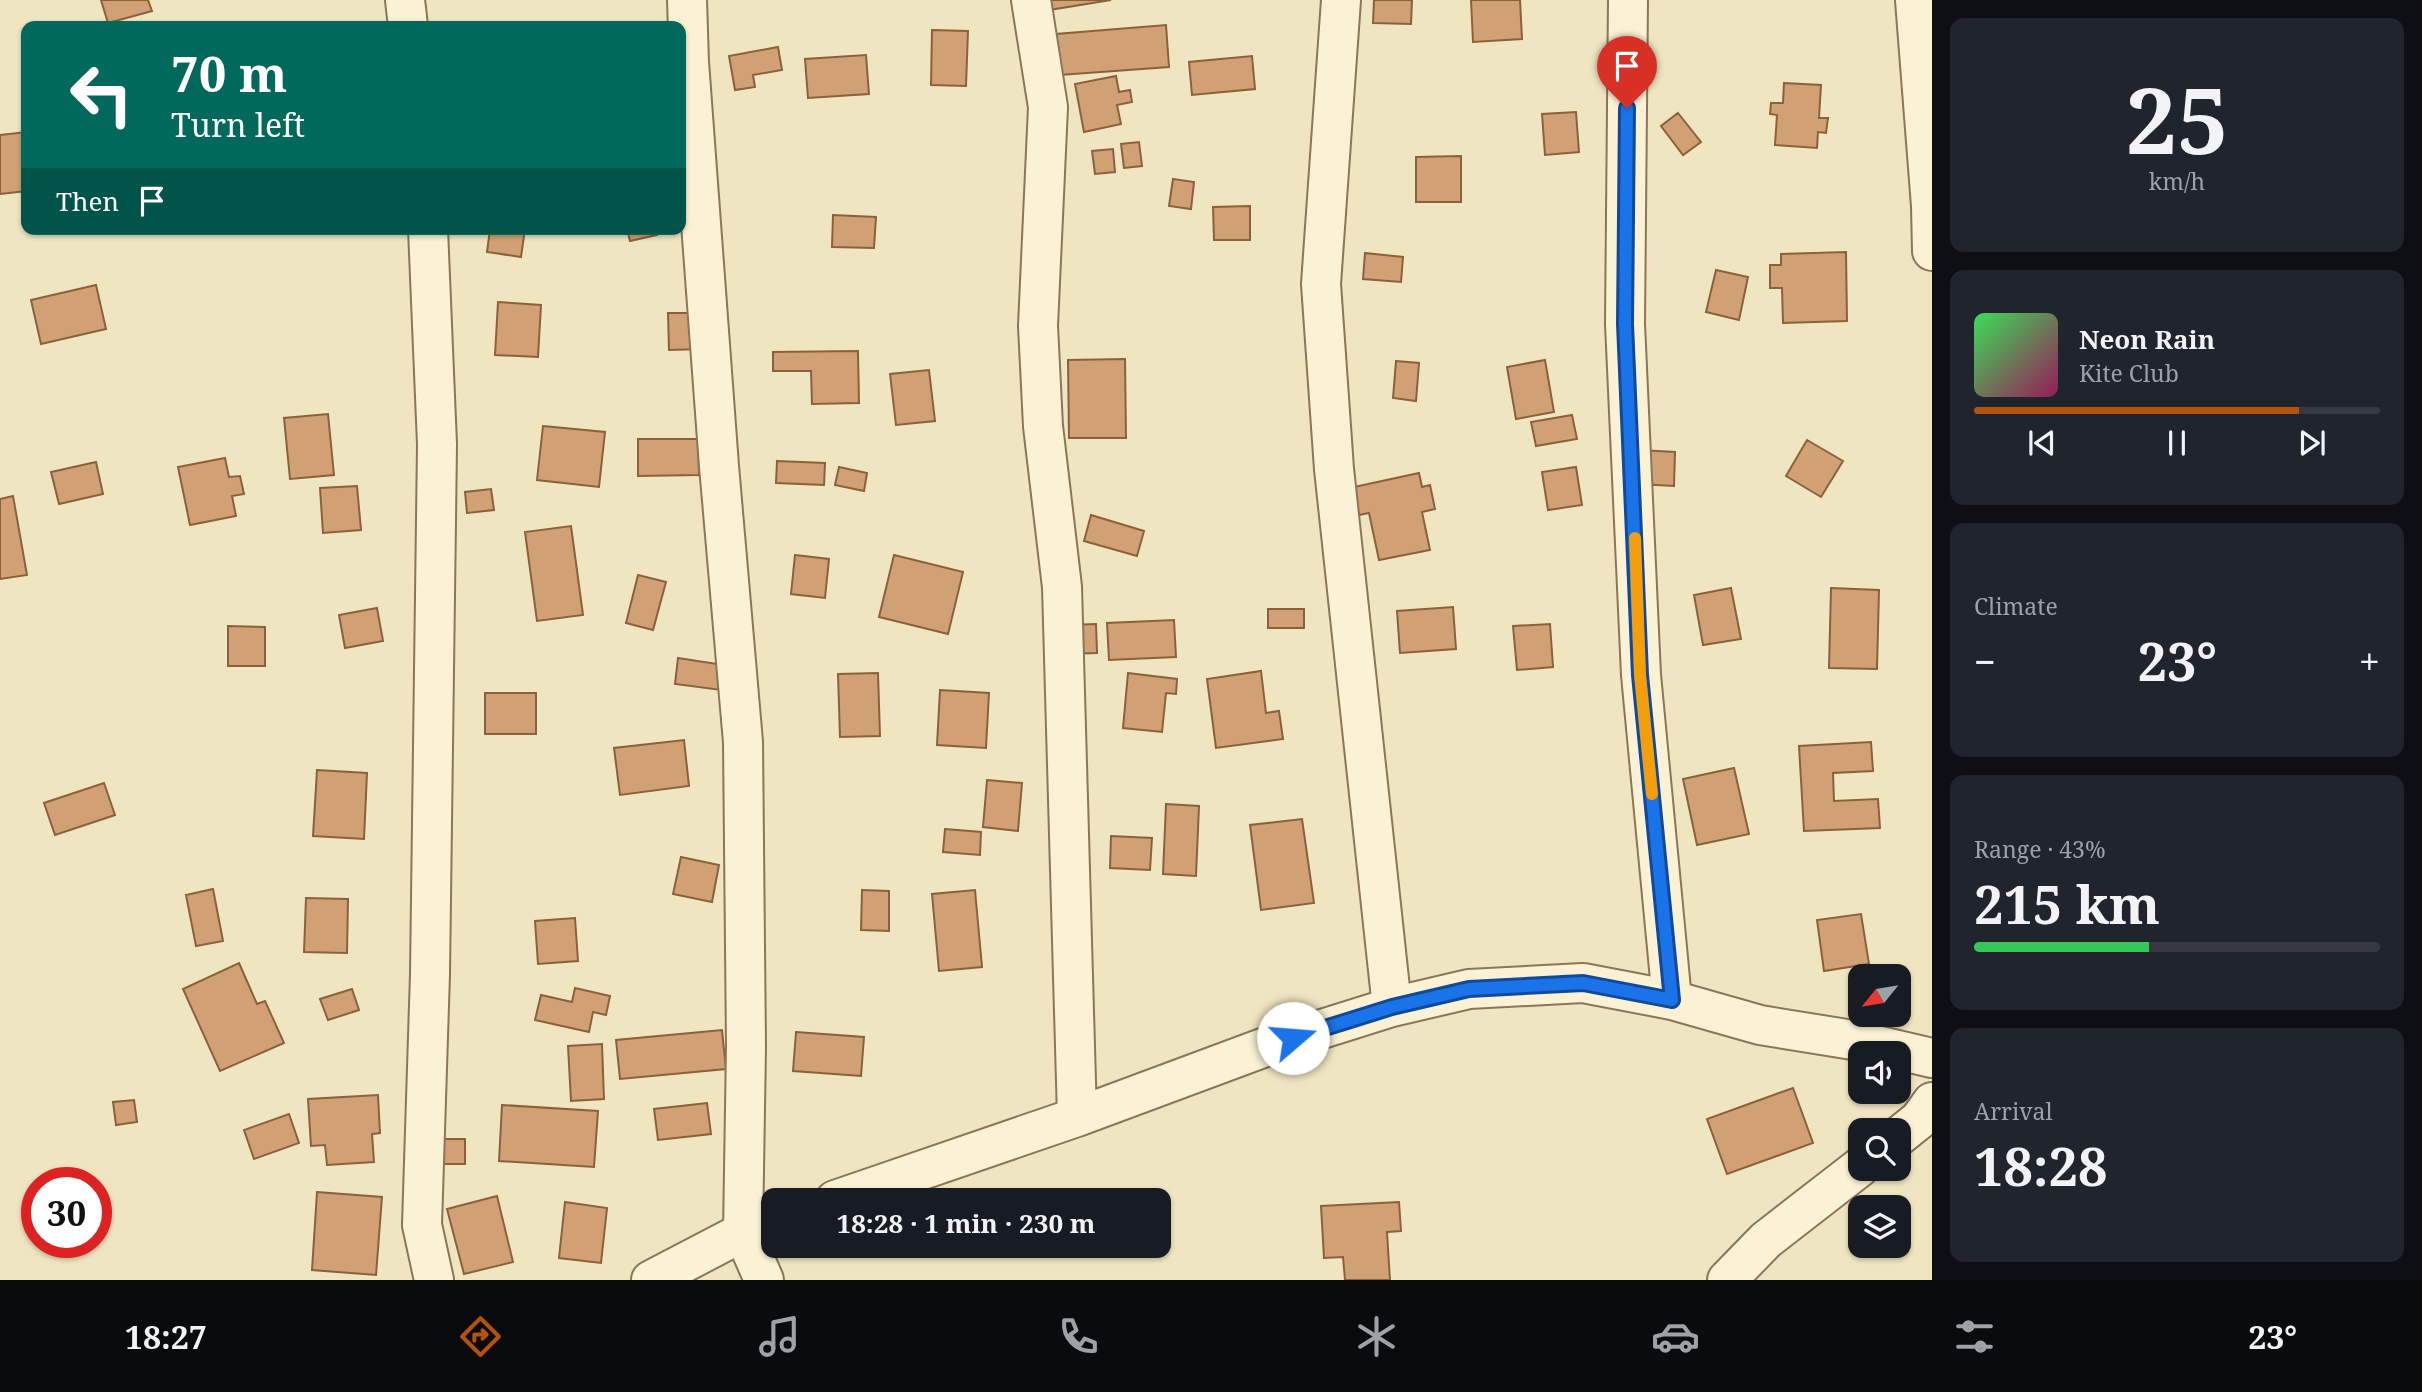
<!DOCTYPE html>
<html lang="en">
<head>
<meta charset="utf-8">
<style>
  :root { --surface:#171b24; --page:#20242c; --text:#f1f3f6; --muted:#9ea1a6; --line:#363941; --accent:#b45309 }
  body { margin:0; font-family:"Noto Serif",serif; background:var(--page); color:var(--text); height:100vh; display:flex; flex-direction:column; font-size:26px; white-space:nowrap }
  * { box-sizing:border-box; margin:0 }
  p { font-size:23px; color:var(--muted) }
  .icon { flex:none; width:38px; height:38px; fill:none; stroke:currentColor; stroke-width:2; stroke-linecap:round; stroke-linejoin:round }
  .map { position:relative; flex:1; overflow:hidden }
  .panel { display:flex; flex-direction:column; gap:18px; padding:18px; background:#0d0f14; width:490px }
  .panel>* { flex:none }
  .guide { position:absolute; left:21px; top:21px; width:665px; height:214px; border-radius:14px; box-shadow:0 2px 5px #0004; background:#00695c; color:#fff; overflow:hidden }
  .needle { width:46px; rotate:240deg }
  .controls { position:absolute; left:1848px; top:964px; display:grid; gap:14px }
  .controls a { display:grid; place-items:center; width:63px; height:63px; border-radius:14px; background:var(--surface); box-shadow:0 2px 5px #0004; font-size:35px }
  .speed { position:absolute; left:21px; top:1167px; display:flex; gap:14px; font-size:35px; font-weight:700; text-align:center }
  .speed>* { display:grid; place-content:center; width:91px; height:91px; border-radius:50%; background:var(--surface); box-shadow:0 2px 5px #0004; line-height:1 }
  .speed .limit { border:10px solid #d22; background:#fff; color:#111 }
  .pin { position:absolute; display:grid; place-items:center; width:60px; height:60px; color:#fff; margin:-72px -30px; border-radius:50% 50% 50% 0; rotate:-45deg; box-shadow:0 0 7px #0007 }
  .pin .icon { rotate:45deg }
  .me { position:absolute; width:77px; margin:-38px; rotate:72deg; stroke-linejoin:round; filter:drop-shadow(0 0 5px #0008) }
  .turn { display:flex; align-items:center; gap:24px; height:147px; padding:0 35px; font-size:32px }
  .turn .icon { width:91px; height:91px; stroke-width:2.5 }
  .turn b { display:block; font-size:49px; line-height:60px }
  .then { display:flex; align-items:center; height:66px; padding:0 35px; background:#0003; gap:14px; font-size:26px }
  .big { font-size:52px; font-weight:700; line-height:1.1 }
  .panel .card { flex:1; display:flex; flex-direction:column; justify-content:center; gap:10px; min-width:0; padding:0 24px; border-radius:14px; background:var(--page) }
  .panel .dial { align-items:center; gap:0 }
  .dial b { font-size:91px; line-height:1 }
  .song { display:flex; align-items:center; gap:21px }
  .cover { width:84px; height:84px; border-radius:10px; background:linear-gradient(135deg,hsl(130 70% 55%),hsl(330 70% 35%)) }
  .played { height:7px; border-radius:4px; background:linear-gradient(90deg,var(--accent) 80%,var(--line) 80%) }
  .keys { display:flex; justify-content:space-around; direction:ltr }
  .heat { display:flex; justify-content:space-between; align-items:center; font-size:38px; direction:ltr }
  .charge { height:10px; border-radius:5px; background:linear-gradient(90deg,#34c759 43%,var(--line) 0) }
  .trip { position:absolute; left:761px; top:1188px; width:410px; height:70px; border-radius:14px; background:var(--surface); box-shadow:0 2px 5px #0004; font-weight:700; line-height:70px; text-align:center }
  .tab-bar { display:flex; height:112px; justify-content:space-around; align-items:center; background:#090b0e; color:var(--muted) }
  .tab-bar .icon { width:49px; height:49px }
  .tab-bar .active { color:var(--accent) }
  .tab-bar b { font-size:32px; color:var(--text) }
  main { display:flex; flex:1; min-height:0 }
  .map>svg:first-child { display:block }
  .building { fill:#d1a175; stroke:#8b613c; stroke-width:2 }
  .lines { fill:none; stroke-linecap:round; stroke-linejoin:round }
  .minor-casing { stroke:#8b7657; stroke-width:42 }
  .minor { stroke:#fbf2d5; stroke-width:38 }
  .route-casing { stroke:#114b97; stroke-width:18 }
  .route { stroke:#1a73e8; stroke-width:12 }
  .slow { stroke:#f59e0b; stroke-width:12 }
</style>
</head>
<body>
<main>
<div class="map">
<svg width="1932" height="1280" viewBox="0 0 1932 1280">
  <rect width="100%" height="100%" fill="#f0e5c1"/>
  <path class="building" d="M101,0H148L152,11L108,23Z
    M1041,0H1111L1043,11Z
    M1374,0H1412L1411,24L1373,23Z
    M1471,0H1520L1522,39L1473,42Z
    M1166,25L1169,67L1060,75L1056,34Z
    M932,30L968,31L966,86L931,85Z
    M778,47L782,70L753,75L755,87L735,90L729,56Z
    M866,55L869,94L808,98L805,59Z
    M1252,56L1255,89L1192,95L1189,62Z
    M1116,76L1119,92L1130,90L1132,102L1117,105L1121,124L1084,132L1075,84Z
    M1784,83L1821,85L1819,118H1828L1826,133L1818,132L1817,148L1775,145L1777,115L1770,114L1771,103H1783Z
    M1576,112L1579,152L1545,155L1542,114Z
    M1678,113L1701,142L1683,155L1661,126Z
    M26,132V191L0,194V135Z
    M1139,142L1142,166L1124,168L1121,144Z
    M1113,149L1115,172L1095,174L1092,151Z
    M1461,156V202H1416V157Z
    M1173,179L1194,182L1191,209L1169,206Z
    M1250,206V240H1214L1213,207Z
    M833,215L876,217L874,248L832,247Z
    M490,229H525L521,257L487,252Z
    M627,229H656L657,235L630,241Z
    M1846,252L1847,321L1783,323L1782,288H1770V265H1781V254Z
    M1365,253L1403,257L1401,282L1363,279Z
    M1716,270L1748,277L1739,320L1706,312Z
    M96,285L106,329L41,344L31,300Z
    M498,302L541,305L538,357L495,355Z
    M668,313H702L703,349L669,350Z
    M858,351L859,403L812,404L811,371H773V352Z
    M1125,359L1126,438H1069L1068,360Z
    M1545,360L1554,412L1516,419L1507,367Z
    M1396,361L1419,363L1416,401L1393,398Z
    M929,370L935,421L896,425L890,374Z
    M328,414L334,475L290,479L284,418Z
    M1572,415L1577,439L1536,446L1531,422Z
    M543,426L605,432L599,487L537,480Z
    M638,439H698L699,475L638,476Z
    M1807,440L1843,461L1821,497L1786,476Z
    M1639,450L1675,452L1674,486L1638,484Z
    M225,458L229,477L240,476L244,494L232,496L236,516L190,525L178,467Z
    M777,461L825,463L824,485L776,483Z
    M96,462L103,494L59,504L51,472Z
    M839,467L867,473L864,491L835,485Z
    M1576,467L1582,505L1548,510L1542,472Z
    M1419,473L1422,487L1430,485L1435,509L1422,512L1430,550L1379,560L1369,513L1359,515L1354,487Z
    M357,486L361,530L323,533L320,488Z
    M491,489L494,510L467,513L465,492Z
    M13,496L27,575L0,579V499Z
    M1091,515L1144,531L1137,556L1084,541Z
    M571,526L583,615L537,621L525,532Z
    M795,555L829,559L825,598L791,594Z
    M894,555L963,572L948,634L879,617Z
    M638,575L666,582L653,630L626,623Z
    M1731,588L1741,639L1703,645L1694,595Z
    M1831,588L1879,590L1877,669L1829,668Z
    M1453,607L1456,649L1400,653L1397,611Z
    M377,608L383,641L345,648L339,615Z
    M1268,609H1304V628H1268Z
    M1174,620L1176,657L1109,660L1107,623Z
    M1096,624L1097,653L1068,654L1067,625Z
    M1550,624L1553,667L1517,670L1513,626Z
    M228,626L265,627V666H228Z
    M678,658L724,665L721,690L675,684Z
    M1261,671L1266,713L1279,711L1283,739L1216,748L1207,679Z
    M878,673L880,736L840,737L838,674Z
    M1128,673L1177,679L1176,694L1166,693L1162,732L1123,728Z
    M940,690L989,693L986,748L937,745Z
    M485,693H536V734H485Z
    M684,740L689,786L620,795L614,748Z
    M1871,742L1873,771L1833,773L1834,801L1878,799L1880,828L1804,831L1799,746Z
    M1734,768L1749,834L1697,845L1683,779Z
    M317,770L367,773L364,839L313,836Z
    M987,780L1022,783L1018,831L983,827Z
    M104,783L115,815L55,835L44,803Z
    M1166,804L1199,806L1196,876L1163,874Z
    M1302,819L1314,903L1261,910L1250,825Z
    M945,829L981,832L980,855L943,852Z
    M1111,836L1152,838L1150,870L1110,868Z
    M681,857L719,865L712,902L673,894Z
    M213,889L223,941L196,946L186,895Z
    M862,890L889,891V931L861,930Z
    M975,890L982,967L939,971L932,894Z
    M306,898L348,899L347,953L304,952Z
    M1861,914L1869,964L1824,971L1817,920Z
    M575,918L578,961L538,964L535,921Z
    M239,963L257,1004L265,1001L284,1043L220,1071L183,989Z
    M575,988L610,996L606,1015L593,1012L589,1032L535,1020L541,995L572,1002Z
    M352,989L359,1010L328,1020L320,999Z
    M722,1030L726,1069L620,1079L616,1040Z
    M796,1032L864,1037L861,1076L793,1071Z
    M602,1044L604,1099L571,1101L568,1046Z
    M1793,1088L1813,1143L1727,1174L1707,1119Z
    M378,1095L380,1133L372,1134L374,1162L327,1165L325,1145L311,1146L308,1099Z
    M134,1100L137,1122L116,1125L113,1102Z
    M707,1103L711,1134L658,1140L654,1109Z
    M502,1105L598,1111L594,1167L499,1161Z
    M289,1114L299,1143L254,1159L244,1130Z
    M441,1139H465V1164H441Z
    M317,1192L382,1197L376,1275L312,1270Z
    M497,1196L513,1262L464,1274L447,1209Z
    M565,1202L607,1208L601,1263L559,1258Z
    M1399,1202L1401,1231L1387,1232L1390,1280H1345L1343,1257L1324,1258L1321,1206Z"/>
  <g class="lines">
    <defs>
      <path id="minor" d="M405,0L408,26
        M687,0L689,62L719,466L743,742L746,1047L743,1232L764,1280
        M1031,0L1048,107L1038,326L1043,426L1062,587L1077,1117
        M1341,0L1321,284L1334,469L1392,1007
        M1628,0L1625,324L1641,675L1672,1000
        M1915,0L1931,206L1932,251
        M428,229L437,444L430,974L422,1225L434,1280
        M1899,1136L1919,1120L1932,1102
        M835,1200L1077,1117L1268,1046L1392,1007L1469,989L1583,983L1672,1000L1760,1025L1859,1041L1932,1058
        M651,1280L743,1232L774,1222
        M1727,1280L1766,1240L1860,1167"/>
    </defs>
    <use href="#minor" class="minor-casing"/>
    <use href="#minor" class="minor"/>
  </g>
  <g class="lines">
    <defs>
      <path id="route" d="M1293,1038L1392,1007L1469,989L1583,983L1672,1000L1640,675L1625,324L1627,108"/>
    </defs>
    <use href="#route" class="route-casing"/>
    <use href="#route" class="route"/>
    <path class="slow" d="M1635,538L1640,675L1652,794"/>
  </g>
</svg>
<div class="controls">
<a><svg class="needle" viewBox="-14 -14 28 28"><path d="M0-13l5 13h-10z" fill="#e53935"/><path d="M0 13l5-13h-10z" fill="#9ea1a6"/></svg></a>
<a><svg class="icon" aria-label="sound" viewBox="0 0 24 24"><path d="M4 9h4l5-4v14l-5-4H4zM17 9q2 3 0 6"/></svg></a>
<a><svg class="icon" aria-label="search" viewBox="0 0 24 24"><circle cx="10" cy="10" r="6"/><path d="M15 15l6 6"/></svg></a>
<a><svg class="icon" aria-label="layers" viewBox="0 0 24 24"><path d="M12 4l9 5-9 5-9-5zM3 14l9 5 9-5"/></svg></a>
</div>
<div class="speed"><div class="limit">30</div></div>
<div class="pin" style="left:1627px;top:108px;background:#d93025"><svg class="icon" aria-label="arrive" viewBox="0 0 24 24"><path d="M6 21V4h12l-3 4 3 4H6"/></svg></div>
<svg class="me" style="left:1293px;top:1038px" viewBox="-20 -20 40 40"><circle r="19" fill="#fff"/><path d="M0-13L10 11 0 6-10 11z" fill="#1a73e8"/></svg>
<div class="trip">18:28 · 1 min · 230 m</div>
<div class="guide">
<div class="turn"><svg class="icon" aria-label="left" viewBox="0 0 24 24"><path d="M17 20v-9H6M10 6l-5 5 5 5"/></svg><div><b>70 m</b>Turn left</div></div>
<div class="then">Then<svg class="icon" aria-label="arrive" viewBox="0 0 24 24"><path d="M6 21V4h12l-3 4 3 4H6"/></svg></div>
</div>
</div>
<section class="panel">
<div class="card dial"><b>25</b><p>km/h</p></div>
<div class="card">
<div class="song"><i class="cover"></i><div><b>Neon Rain</b><p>Kite Club</p></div></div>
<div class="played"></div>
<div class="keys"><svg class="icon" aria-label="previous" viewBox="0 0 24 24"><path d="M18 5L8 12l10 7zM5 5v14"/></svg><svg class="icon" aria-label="pause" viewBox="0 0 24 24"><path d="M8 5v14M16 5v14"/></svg><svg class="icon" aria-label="next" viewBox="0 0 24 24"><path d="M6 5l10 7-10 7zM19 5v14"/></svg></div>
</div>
<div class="card"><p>Climate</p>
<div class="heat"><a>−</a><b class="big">23°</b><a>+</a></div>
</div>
<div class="card"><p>Range · 43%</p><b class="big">215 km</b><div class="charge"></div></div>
<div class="card"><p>Arrival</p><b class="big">18:28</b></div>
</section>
</main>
<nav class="tab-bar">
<b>18:27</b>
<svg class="icon active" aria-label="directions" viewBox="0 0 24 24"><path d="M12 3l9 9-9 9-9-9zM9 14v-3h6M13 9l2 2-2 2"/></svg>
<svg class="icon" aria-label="music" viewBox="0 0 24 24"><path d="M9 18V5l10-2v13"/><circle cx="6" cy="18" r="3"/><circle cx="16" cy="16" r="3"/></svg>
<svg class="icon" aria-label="phone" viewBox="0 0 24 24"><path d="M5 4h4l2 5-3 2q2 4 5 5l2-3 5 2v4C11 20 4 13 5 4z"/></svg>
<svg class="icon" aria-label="climate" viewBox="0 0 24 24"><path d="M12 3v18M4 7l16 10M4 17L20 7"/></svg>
<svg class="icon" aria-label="car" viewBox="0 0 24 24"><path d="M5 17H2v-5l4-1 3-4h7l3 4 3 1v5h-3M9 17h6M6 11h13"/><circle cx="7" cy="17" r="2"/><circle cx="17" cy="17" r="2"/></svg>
<svg class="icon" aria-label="filters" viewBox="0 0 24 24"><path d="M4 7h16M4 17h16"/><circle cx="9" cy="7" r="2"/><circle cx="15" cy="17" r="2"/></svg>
<b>23°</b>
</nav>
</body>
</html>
